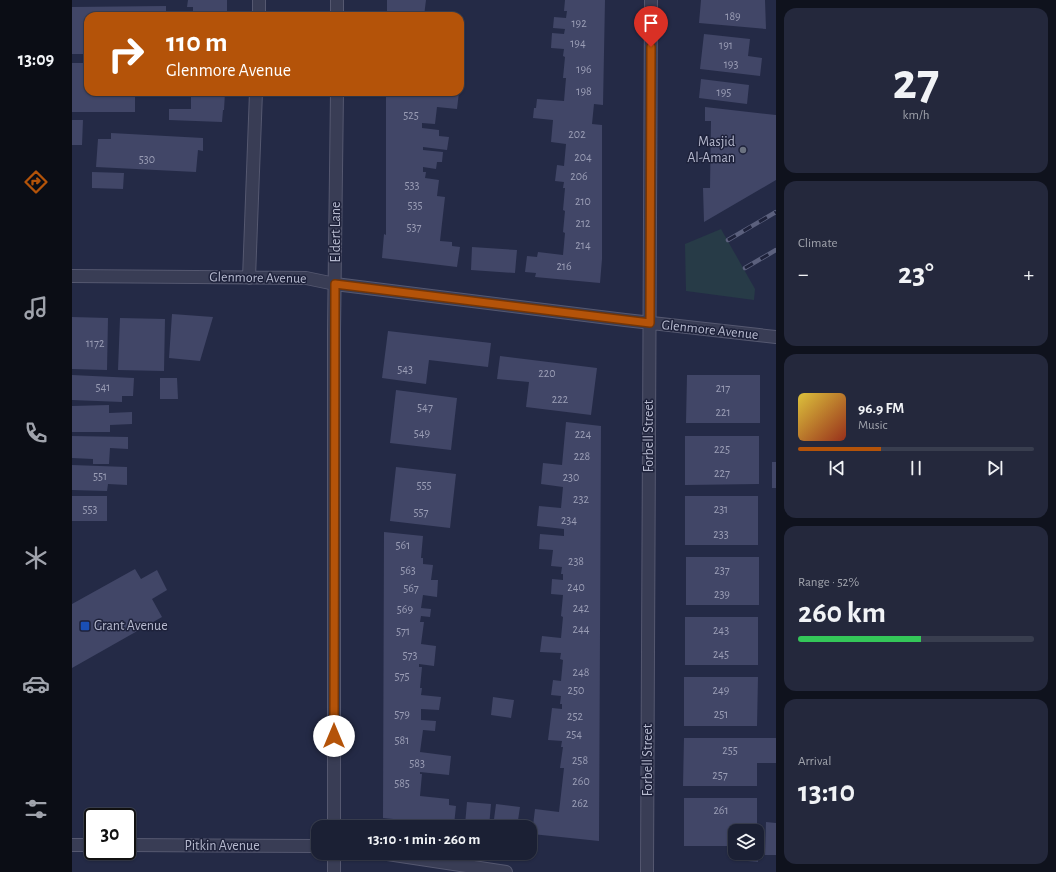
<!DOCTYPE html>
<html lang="en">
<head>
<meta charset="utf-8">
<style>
  :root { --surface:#1b2034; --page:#24283c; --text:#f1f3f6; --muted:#a0a3ac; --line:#393e4f; --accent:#b45309 }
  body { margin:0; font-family:"Alegreya Sans",sans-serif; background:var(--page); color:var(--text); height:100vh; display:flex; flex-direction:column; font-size:15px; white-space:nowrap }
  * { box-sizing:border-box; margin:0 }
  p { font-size:13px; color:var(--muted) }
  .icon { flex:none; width:22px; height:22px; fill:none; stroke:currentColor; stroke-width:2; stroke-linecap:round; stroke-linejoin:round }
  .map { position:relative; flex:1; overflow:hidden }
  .sheet { display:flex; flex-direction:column; gap:8px; padding:8px; background:#0f121d; width:280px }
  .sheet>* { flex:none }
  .guide { position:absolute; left:12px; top:12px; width:380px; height:84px; border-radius:12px; box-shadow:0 1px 3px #0004,0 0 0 1px var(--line); background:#b45309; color:#fff; overflow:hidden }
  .tools { position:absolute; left:656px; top:824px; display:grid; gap:8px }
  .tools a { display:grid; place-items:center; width:36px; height:36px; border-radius:8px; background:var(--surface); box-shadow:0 1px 3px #0004,0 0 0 1px var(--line); font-size:20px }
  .speed { position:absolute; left:12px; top:808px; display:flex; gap:8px; font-size:20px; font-weight:700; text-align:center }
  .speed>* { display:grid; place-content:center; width:52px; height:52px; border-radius:50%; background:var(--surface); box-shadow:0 1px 3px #0004,0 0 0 1px var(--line); line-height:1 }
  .speed .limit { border:2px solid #111; border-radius:6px; background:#fff; color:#111 }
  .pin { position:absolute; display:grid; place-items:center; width:34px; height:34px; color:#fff; margin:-41px -17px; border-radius:50% 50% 50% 0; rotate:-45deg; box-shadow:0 0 4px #0007 }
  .pin .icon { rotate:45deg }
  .me { position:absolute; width:44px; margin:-22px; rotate:0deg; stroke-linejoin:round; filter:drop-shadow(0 0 3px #0008) }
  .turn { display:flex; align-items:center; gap:14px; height:84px; padding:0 16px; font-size:18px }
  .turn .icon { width:52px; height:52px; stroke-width:2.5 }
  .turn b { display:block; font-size:28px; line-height:34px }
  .big { font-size:30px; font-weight:700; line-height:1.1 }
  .sheet .tile { flex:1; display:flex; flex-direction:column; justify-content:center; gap:6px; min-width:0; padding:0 14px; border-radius:12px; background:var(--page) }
  .sheet .dial { align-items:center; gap:0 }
  .dial b { font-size:52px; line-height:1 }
  .song { display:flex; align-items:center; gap:12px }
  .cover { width:48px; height:48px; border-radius:6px; background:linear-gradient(135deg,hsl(50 70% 55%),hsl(10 70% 35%)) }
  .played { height:4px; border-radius:2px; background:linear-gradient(90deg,var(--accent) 35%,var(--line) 35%) }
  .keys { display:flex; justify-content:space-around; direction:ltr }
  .heat { display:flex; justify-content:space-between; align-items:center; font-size:22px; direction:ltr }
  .charge { height:6px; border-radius:3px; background:linear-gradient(90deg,#34c759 52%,var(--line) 0) }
  .trip { position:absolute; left:239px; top:820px; width:226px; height:40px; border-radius:12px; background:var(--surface); box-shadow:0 1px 3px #0004,0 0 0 1px var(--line); font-weight:700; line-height:40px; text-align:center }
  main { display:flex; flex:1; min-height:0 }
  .dock { display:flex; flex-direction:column; width:72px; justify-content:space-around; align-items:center; background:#0b0d15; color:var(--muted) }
  .dock .icon { width:28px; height:28px }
  .dock .on { color:var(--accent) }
  .dock b { font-size:18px; color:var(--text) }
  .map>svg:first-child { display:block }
  .green { fill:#273b47 }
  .building { fill:#414667 }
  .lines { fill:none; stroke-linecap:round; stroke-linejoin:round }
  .minor-casing { stroke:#555870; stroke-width:14 }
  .tertiary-casing { stroke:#555870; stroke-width:14 }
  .minor { stroke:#393d55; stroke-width:12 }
  .tertiary { stroke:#393d55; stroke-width:12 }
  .rail-casing { stroke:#5b607d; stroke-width:4.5 }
  .rail { stroke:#1e223b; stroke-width:3; stroke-dasharray:9; stroke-linecap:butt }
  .route-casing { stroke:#753606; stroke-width:10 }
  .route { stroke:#b45309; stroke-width:7 }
  .worship-dot { fill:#6b7280; stroke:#1e223b; stroke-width:1.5 }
  .transit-dot { fill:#1a4fb4; stroke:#1e223b; stroke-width:1.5 }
  .labels { text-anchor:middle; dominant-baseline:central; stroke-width:3; stroke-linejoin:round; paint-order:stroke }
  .number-label { font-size:12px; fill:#9a9db5 }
  .poi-label { font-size:14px; fill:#b7bacf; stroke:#1e223b; text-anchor:end }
  .street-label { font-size:14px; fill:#b7bacf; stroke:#1e223b }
</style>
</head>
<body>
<main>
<nav class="dock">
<b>13:09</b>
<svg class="icon on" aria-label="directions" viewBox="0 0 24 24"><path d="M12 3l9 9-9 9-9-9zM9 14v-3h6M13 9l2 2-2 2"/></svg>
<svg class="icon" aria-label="music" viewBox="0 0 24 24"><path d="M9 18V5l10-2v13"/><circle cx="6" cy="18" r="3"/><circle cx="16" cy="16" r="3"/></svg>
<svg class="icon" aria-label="phone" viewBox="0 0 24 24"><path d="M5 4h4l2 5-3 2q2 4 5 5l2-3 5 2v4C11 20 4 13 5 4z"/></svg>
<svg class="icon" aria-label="climate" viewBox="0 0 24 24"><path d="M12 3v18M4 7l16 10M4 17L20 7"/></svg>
<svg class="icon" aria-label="car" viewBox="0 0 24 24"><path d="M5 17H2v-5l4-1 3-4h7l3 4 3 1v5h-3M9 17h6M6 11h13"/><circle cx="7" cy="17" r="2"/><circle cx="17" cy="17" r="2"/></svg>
<svg class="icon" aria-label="filters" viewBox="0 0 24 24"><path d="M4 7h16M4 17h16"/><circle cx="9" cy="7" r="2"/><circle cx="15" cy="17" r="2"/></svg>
</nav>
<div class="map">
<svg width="704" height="872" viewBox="0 0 704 872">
  <rect width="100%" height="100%" fill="#242a46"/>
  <path class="green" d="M649,229L683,289L682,300L614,291L613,244Z"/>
  <path class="building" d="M116,0H155V16H121V7H115Z
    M315,0H354L352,16H315Z
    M493,0H533L531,105L522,104L520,124L530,125V259L528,283L463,277L464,273L453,272L455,256L465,257L466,252L491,255L493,233L491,232L493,211L491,210L493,188H491L492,182L483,181L485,165L492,166L494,144L479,142L481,120L461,118L462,108H464L465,99L492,101L494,78H491L493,57L491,56L492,49L479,48L480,33L492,34L493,29L481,28L482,17L494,18L495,11H492Z
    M629,0H693L694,29L627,23Z
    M94,6V16H16V54H0V7Z
    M632,34L678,39L676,56L690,58L688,76L628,69Z
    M0,63H16V92H63V112H0Z
    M629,79L677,85L675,104L627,98Z
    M119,92H153L152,110H151L150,122L97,120V109H119Z
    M314,92H387L385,109L365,107L363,124L350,123V128L367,130V136L377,137L375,150L351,147V150L371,152L370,162H365L364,169L351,167V172H354L353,178L367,180L365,196L373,197L368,241L380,242V246L388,247L385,267L310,258L312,234L314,235Z
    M633,107L704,115V180L632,222L631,188H638L639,121H633Z
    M0,120H11L10,145H0Z
    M39,133L131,138V151L126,150L124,172L24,167L26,139H39Z
    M20,172L52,173L51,189L20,188Z
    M400,247L445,250L443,273L399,270Z
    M100,314L141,317L128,361L97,358Z
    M0,317L36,318L35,370L0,369Z
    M48,318L93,319L92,371L46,370Z
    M316,331L419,343L416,367L357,360L354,384L310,378Z
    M428,356L525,368L519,415L454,407L457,382L425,379Z
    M0,375L62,378L61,396H50V402L0,400Z
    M615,375H688V423H614Z
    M88,378H105L106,399H88Z
    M324,390L385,398L379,450L318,443Z
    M37,405V413L60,412V424L38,425V432H0V406Z
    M494,422L529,426L527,841L460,834L463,809L487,812L492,768H488L491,747H489L490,741L476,740L480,708L490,709V704H488L489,696L479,695L481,680L489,681L491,660L488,659L489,653L468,652L470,636L489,638L491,617L489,616L491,595L479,594L480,579L491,580V574H489L490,567L479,566L481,550L467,549L468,534L492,536V529L465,526L467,506L489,508L491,487L469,484L471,463L490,465Z
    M0,436L56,437V449L38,448L37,464H21V459L0,458Z
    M613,436H687V484L613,485Z
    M700,462H704V488H700Z
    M0,465L55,467V485L36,484L35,491L0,490Z
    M324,467L384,474L378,528L318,521Z
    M0,496H35V521H0Z
    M613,496H686V545H613Z
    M312,532L351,536L349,558H351V564L361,565L359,580H366L365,597L351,595L349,608L359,609L358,617L349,616L348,622H352L349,644L364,646L362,666L347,664V667H350L348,688H350L349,695L369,697L367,710L349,709V720L364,721L363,731L351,730L348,752L379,756L377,775L348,772V774H350L348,796L377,799V805L384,806L382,825L311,818Z
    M614,557H687V605H614Z
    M63,569L69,579L85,570L95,590L80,599L90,617L0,668V604Z
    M613,617H686V665H613Z
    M612,677H686L685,726H612Z
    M421,697L442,700L439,718L419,715Z
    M612,738H704V763H685V786H611Z
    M612,798H685V831H663V846H612Z
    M395,802L419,804L417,827L393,825Z
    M424,804L448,807L445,827H421Z
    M694,822L704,823V855H693Z
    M685,846H686V862L665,860V853H685Z"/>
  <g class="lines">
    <defs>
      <path id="minor" d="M187,16V0
        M265,16V0
        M0,276L234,278L263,284L553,320L704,337
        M177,278L184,92
        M262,827V331L265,92
        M262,872V853
        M575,872L579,0"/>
      <path id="tertiary" d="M0,845H21
        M55,845L246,846
        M309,853L434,872"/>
    </defs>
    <use href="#minor" class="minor-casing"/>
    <use href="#tertiary" class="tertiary-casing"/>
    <use href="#minor" class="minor"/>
    <use href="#tertiary" class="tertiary"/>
    <defs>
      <path id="rail" d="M656,240L704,212
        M673,268L704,250"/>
    </defs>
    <use href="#rail" class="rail-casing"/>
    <use href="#rail" class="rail"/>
  </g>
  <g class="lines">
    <defs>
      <path id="route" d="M262,736L263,284L578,323L579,47"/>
    </defs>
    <use href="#route" class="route-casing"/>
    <use href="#route" class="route"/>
  </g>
  <circle class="worship-dot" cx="671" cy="150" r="4"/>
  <rect class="transit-dot" x="8" y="621" width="10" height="10" rx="2"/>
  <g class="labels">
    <g class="number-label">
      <text x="661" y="16">189</text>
      <text x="507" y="23">192</text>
      <text x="506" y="43">194</text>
      <text x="654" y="45">191</text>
      <text x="659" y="64">193</text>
      <text x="512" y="69">196</text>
      <text x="512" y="91">198</text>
      <text x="652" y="92">195</text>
      <text x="339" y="115">525</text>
      <text x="505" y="134">202</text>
      <text x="511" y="157">204</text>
      <text x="75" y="159">530</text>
      <text x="507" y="176">206</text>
      <text x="340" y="185">533</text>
      <text x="511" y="201">210</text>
      <text x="343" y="205">535</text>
      <text x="511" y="223">212</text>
      <text x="342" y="227">537</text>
      <text x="511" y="245">214</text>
      <text x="492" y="266">216</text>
      <text x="23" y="343">1172</text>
      <text x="333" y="369">543</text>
      <text x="475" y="373">220</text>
      <text x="31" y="387">541</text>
      <text x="651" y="388">217</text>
      <text x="488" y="399">222</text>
      <text x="353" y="407">547</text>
      <text x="651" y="412">221</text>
      <text x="350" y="433">549</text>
      <text x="511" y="434">224</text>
      <text x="650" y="449">225</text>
      <text x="510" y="456">228</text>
      <text x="650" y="473">227</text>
      <text x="28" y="476">551</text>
      <text x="499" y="477">230</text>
      <text x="352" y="485">555</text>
      <text x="509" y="499">232</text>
      <text x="18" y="509">553</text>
      <text x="649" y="509">231</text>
      <text x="349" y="512">557</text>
      <text x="497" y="520">234</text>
      <text x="649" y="534">233</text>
      <text x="331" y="545">561</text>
      <text x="504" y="561">238</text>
      <text x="336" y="570">563</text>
      <text x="650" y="570">237</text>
      <text x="504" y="587">240</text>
      <text x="339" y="588">567</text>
      <text x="650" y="594">239</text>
      <text x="509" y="608">242</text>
      <text x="333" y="609">569</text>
      <text x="509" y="629">244</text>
      <text x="649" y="630">243</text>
      <text x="331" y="631">571</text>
      <text x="649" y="654">245</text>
      <text x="338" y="655">573</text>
      <text x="509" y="672">248</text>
      <text x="330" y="676">575</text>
      <text x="504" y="690">250</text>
      <text x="649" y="690">249</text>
      <text x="330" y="714">579</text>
      <text x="649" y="714">251</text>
      <text x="503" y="716">252</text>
      <text x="502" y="734">254</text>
      <text x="330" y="740">581</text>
      <text x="658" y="750">255</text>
      <text x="508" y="760">258</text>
      <text x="345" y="763">583</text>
      <text x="648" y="775">257</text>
      <text x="509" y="781">260</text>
      <text x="330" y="783">585</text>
      <text x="508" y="803">262</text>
      <text x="649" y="810">261</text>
    </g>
    <g class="poi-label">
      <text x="663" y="142">Masjid<tspan x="663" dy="16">Al-Aman</tspan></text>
      <text x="22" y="626" text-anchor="start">Grant Avenue</text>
    </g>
    <g class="street-label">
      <text transform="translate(264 232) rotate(-90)">Eldert Lane</text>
      <text transform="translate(186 278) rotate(1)">Glenmore Avenue</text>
      <text transform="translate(638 330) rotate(6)">Glenmore Avenue</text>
      <text transform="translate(577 436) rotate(-90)">Forbell Street</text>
      <text transform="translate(576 760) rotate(-90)">Forbell Street</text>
      <text x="150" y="846">Pitkin Avenue</text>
    </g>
  </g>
</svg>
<div class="tools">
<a><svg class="icon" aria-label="layers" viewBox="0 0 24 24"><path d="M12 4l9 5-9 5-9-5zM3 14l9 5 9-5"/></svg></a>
</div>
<div class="speed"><div class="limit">30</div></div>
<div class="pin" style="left:579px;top:47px;background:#d93025"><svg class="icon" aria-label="arrive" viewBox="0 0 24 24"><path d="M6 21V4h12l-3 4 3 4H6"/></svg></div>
<svg class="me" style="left:262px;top:736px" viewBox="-20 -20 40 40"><circle r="19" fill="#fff"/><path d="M0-13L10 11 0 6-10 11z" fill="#b45309"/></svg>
<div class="trip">13:10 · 1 min · 260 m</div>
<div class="guide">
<div class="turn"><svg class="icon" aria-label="right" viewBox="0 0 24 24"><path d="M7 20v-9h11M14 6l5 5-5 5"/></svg><div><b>110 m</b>Glenmore Avenue</div></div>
</div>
</div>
<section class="sheet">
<div class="tile dial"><b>27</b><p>km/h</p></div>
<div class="tile"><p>Climate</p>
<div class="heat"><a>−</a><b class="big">23°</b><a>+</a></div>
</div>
<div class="tile">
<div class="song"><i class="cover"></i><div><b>96.9 FM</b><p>Music</p></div></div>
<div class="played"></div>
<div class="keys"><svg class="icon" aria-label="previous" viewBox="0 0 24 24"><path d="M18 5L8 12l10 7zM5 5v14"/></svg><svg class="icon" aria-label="pause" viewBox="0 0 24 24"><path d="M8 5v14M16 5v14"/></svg><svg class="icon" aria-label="next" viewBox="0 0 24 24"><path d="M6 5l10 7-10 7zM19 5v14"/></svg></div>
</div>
<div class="tile"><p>Range · 52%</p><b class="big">260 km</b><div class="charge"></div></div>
<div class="tile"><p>Arrival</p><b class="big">13:10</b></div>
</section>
</main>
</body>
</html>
